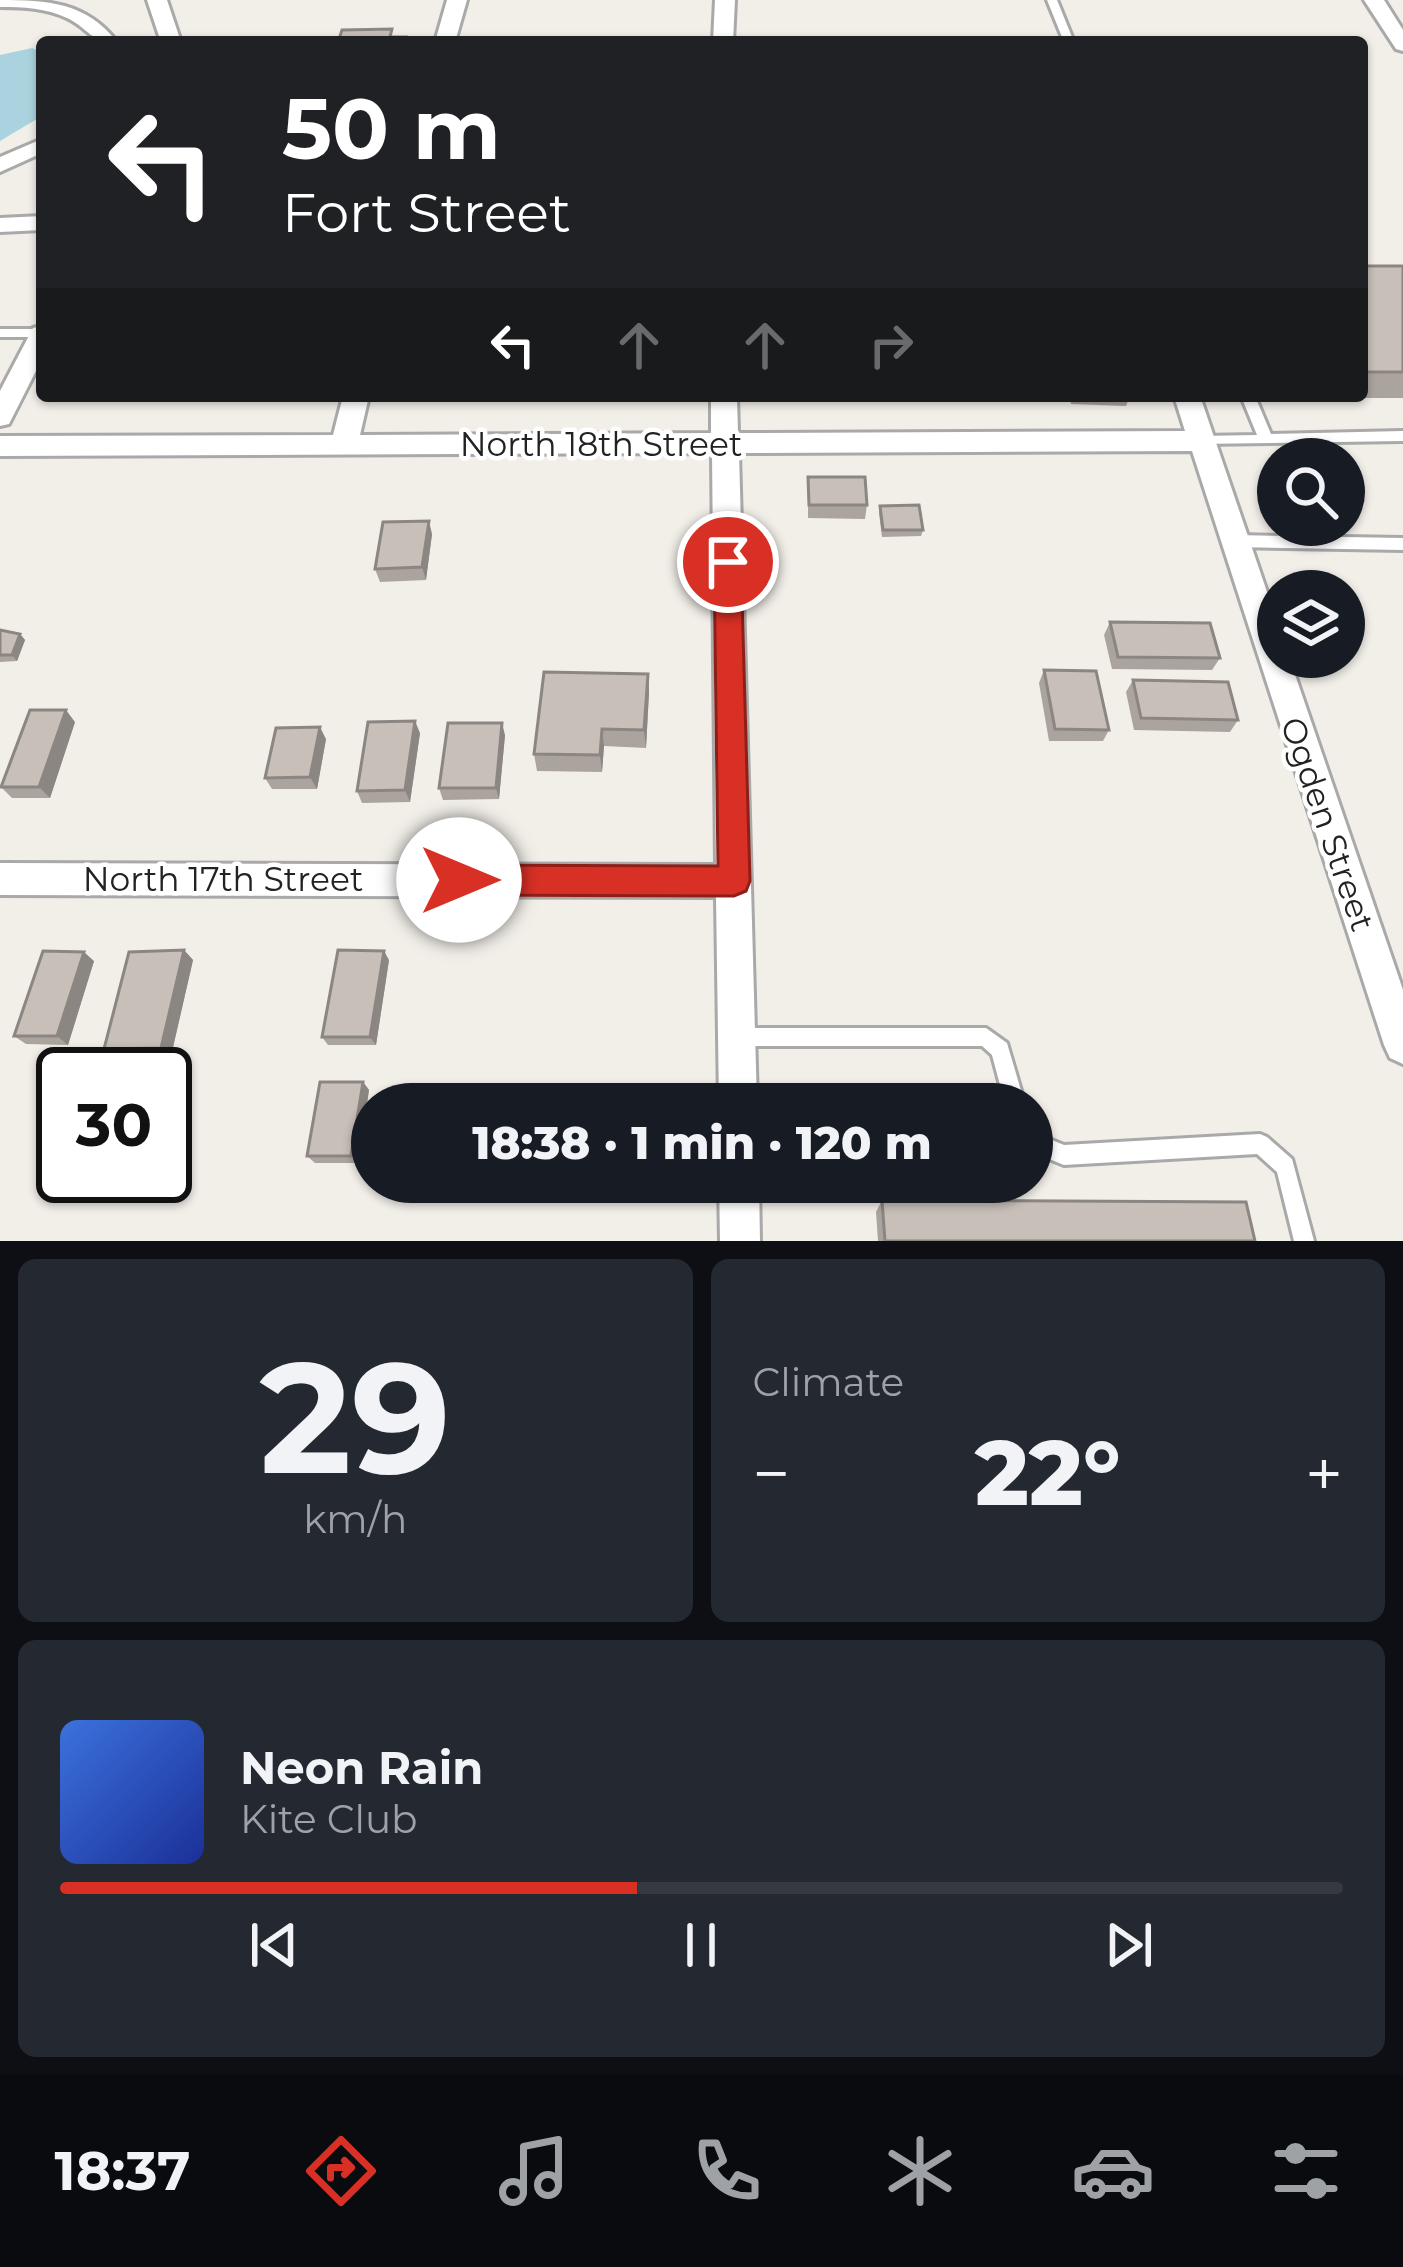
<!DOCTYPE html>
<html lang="en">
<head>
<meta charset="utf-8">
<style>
  :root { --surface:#171b24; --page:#242831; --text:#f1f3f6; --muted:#9ea1a6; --line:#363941; --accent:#d93025 }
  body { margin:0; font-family:Montserrat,sans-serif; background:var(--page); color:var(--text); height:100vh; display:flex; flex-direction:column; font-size:45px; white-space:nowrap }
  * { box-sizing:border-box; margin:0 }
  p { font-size:39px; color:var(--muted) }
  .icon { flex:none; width:66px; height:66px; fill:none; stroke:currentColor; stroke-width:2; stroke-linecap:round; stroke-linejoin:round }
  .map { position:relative; height:1241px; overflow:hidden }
  .side { display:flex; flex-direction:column; gap:18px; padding:18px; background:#0d0f14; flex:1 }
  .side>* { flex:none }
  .guide { position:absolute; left:36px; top:36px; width:1332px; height:366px; border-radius:12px; box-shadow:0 3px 9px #0004; background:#202124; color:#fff; overflow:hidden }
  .controls { position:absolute; left:1257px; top:438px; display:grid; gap:24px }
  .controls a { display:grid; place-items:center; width:108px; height:108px; border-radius:50%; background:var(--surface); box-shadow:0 3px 9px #0004; font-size:60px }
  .speed { position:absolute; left:36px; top:1047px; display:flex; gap:24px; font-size:60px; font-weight:700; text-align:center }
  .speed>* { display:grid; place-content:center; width:156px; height:156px; border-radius:50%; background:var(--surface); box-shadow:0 3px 9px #0004; line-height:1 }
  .speed .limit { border:6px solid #111; border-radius:18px; background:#fff; color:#111 }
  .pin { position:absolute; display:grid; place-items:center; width:102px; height:102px; color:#fff; margin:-51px; border:6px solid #fff; border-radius:50%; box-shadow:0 3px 12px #0007 }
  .me { position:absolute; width:132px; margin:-66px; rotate:90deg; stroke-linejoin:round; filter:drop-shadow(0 0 9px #0008) }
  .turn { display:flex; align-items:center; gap:42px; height:252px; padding:0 48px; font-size:54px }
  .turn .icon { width:156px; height:156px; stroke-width:2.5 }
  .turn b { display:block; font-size:84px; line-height:102px }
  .lanes { display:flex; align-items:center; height:114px; padding:0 48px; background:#0003; justify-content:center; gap:60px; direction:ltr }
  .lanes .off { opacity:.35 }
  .big { font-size:90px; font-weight:800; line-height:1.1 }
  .side .card { flex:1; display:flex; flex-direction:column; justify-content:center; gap:18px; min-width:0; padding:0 42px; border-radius:18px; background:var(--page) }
  .side .dial { align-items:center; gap:0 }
  .dial b { font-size:156px; line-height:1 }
  .song { display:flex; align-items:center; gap:36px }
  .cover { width:144px; height:144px; border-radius:18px; background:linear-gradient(135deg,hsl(220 70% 55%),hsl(230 70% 35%)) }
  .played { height:12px; border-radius:6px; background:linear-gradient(90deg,var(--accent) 45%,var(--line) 45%) }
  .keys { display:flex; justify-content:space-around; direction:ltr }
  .heat { display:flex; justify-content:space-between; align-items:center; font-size:66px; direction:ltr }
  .side .tiles { flex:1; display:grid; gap:18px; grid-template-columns:1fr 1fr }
  .card:last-child { grid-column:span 2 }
  .trip { position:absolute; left:351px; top:1083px; width:702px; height:120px; border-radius:60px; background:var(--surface); box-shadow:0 3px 9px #0004; font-weight:800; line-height:120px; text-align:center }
  .tabs { display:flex; height:192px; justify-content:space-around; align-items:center; background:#090b0e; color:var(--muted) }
  .tabs .icon { width:84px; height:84px }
  .tabs .selected { color:var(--accent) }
  .tabs b { font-size:54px; color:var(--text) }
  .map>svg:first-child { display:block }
  .water { fill:#aad3df }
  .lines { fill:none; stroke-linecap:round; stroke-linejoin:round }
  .service-casing { stroke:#a9a9a9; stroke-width:6 }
  .minor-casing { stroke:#a9a9a9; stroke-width:6 }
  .service { fill:#fff; fill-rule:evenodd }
  .minor { fill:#fff; fill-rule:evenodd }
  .wall { fill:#aba49e }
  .shaded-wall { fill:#8b8681 }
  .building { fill:#c7bfb8; stroke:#8b8681; stroke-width:3 }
  .route { fill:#d93025; stroke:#8d1f18; stroke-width:3 }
  .labels { text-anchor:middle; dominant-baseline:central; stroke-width:9; stroke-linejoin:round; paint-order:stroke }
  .street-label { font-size:33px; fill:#222; stroke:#fff }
</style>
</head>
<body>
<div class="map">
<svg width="1403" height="1241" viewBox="0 0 1403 1241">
  <rect width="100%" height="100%" fill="#f2efe9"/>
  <path class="water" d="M32,48L42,52V116L0,141V55Z"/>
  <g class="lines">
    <defs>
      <path id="service" d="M1047,0H1057L1074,42H1064Z
        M0,329H42V337H0Z
        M1241,396H1255L1271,434L1403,431V441L1196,444L1194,441L1201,436L1257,435Z
        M1234,535L1403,538V550L1234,547L1227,541Z
        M740,1028H986L1007,1043L1025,1104H1005L992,1055L982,1046H740L733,1044L731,1037L733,1030Z
        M1032,1132L1064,1145L1260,1134L1267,1137L1292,1159L1314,1241H1294L1277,1172L1257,1154L1064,1165L1032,1152Z"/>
      <path id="minor" d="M0,0C47,0 86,2 117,42C89,42 90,29 67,18C46,8 23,7 0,7Z
        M147,0H167L181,42H161Z
        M447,0H467L455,42H435Z
        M715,0H735L733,42H713Z
        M1364,0H1384L1403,30V51L1396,49Z
        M42,139V153L0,172V157Z
        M42,216V230L0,232V218Z
        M42,326V359L9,424L0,426V391L33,328Z
        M343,396H369L360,435L711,433V396H737L738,433L1185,431L1174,396H1200L1278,624V657H1289L1403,990V1064L1390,1058L1384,1045L1192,451L739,453L757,1104H719L716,897L0,895V863L716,865L712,453L0,456V436L333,435Z
        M719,1182H759L760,1241H720Z"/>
    </defs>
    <use href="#service" class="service-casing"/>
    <use href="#minor" class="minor-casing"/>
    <use href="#service" class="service"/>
    <use href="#minor" class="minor"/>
  </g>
  <path class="wall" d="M1362,266H1403V398H1303L1302,396H1362Z
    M956,396H995L956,399Z
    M1007,396H1046L1045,401L1007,400Z
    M1069,396H1130L1126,406L1071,404Z
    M808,477L867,505L865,519L808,518Z
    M880,506L923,530L921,536L882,537L879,513Z
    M432,534L426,580L380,582L375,569Z
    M1110,622L1220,658L1212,670L1112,669L1104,635Z
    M0,630L20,634L25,640L17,661L0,662Z
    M1044,670L1109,730L1103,741H1049L1039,683Z
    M648,674L649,692L646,748L604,746L602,772L537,771L534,754Z
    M1133,680L1238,720L1230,732L1134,730L1126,692Z
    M75,722L50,798H12L1,787Z
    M420,733L410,802L362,803L357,791Z
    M505,735L499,799L443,800L439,788Z
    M326,739L317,789H272L265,778Z
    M184,950L193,960L171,1056L115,1057L104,1049Z
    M389,960L376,1045H328L322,1037Z
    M94,961L68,1045L26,1044L14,1036Z
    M363,1082L369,1090L358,1163H315L307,1156Z
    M882,1200L1255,1241H878L876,1212Z"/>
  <path class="shaded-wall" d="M429,521L432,534L426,580L422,567Z
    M20,634L25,640L17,661L12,655Z
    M648,674L649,692L646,748L644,730Z
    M66,710L75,722L50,798L39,787Z
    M415,721L420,733L410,802L405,790Z
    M502,723L505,735L499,799L496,788Z
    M320,727L326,739L317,789L310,777Z
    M602,729L604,746L602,772L600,755Z
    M184,950L193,960L171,1056L161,1048Z
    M384,951L389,960L376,1045L370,1037Z
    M84,952L94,961L68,1045L57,1036Z
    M363,1082L369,1090L358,1163L351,1156Z"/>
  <path class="building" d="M392,29L390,37H405L401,42H338L342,30Z
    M1362,266H1403V372H1362Z
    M808,477H865L867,505H809Z
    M919,505L923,530H883L880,506Z
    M429,521L422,567L375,569L383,522Z
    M1110,622L1210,623L1220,658L1118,657Z
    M0,630L20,634L12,655H0Z
    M1044,670L1096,671L1109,730L1055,729Z
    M544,672L648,674L644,730L602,729L600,755L534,754Z
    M1133,680L1228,682L1238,720L1141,718Z
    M30,710H66L39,787H1Z
    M415,721L405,790L357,791L368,722Z
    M448,723H502L496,788H439Z
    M320,727L310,777L265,778L276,728Z
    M184,950L161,1048L104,1049L129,952Z
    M338,950L384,951L370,1037H322Z
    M43,951L84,952L57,1036H14Z
    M320,1082H363L351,1156H307Z
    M882,1200L1246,1202L1255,1241H885Z"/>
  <path class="route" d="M728,551L741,562L750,881L746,891L734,896L459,895L448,890L443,880L448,870L459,865L718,866L714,562Z"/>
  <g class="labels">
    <g class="street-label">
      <text x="601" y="444">North 18th Street</text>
      <text transform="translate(1328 824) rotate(71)">Ogden Street</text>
      <text x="223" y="879">North 17th Street</text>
    </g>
  </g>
</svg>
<div class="controls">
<a><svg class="icon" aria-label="search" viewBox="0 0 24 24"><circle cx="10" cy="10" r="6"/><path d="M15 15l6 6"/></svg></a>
<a><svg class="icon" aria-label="layers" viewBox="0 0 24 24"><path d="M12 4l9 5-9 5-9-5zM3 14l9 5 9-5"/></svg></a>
</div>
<div class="speed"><div class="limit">30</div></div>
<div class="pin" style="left:728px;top:562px;background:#d93025"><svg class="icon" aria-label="arrive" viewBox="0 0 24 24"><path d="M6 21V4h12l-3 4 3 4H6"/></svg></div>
<svg class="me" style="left:459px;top:880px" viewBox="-20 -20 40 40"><circle r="19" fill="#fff"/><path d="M0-13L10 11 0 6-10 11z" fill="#d93025"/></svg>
<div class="trip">18:38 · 1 min · 120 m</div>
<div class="guide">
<div class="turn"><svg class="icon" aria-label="left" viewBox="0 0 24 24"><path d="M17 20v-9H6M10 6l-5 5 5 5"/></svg><div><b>50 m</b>Fort Street</div></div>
<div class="lanes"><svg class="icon" aria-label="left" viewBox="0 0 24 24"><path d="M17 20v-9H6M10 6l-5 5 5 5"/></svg><svg class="icon off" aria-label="ahead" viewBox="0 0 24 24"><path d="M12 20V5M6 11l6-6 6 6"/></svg><svg class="icon off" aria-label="ahead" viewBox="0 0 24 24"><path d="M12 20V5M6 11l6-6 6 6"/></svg><svg class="icon off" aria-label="right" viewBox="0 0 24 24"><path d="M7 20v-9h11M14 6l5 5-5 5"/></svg></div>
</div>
</div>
<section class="side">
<div class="tiles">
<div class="card dial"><b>29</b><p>km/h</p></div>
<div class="card"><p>Climate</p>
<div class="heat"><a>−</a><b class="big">22°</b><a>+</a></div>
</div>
<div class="card">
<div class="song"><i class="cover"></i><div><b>Neon Rain</b><p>Kite Club</p></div></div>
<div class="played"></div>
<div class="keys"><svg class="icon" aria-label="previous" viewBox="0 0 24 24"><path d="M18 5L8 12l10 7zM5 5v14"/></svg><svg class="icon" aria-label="pause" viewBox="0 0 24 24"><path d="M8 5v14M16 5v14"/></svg><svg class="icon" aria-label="next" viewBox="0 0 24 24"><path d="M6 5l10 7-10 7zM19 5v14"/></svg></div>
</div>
</div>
</section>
<nav class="tabs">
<b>18:37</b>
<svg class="icon selected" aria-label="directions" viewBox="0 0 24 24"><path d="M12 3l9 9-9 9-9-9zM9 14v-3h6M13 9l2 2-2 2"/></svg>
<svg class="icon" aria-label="music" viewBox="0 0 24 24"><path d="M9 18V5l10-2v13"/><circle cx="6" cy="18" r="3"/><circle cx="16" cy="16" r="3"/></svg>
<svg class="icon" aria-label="phone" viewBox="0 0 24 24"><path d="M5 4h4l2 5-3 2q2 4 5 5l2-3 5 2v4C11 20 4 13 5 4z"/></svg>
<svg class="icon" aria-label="climate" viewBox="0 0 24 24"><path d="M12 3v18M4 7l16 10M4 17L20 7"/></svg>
<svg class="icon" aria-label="car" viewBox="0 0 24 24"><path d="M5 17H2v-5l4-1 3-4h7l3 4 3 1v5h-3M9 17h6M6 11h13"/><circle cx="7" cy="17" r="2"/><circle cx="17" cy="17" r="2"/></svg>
<svg class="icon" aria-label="filters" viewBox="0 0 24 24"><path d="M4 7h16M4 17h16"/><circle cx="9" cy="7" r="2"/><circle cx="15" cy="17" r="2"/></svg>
</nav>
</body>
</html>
